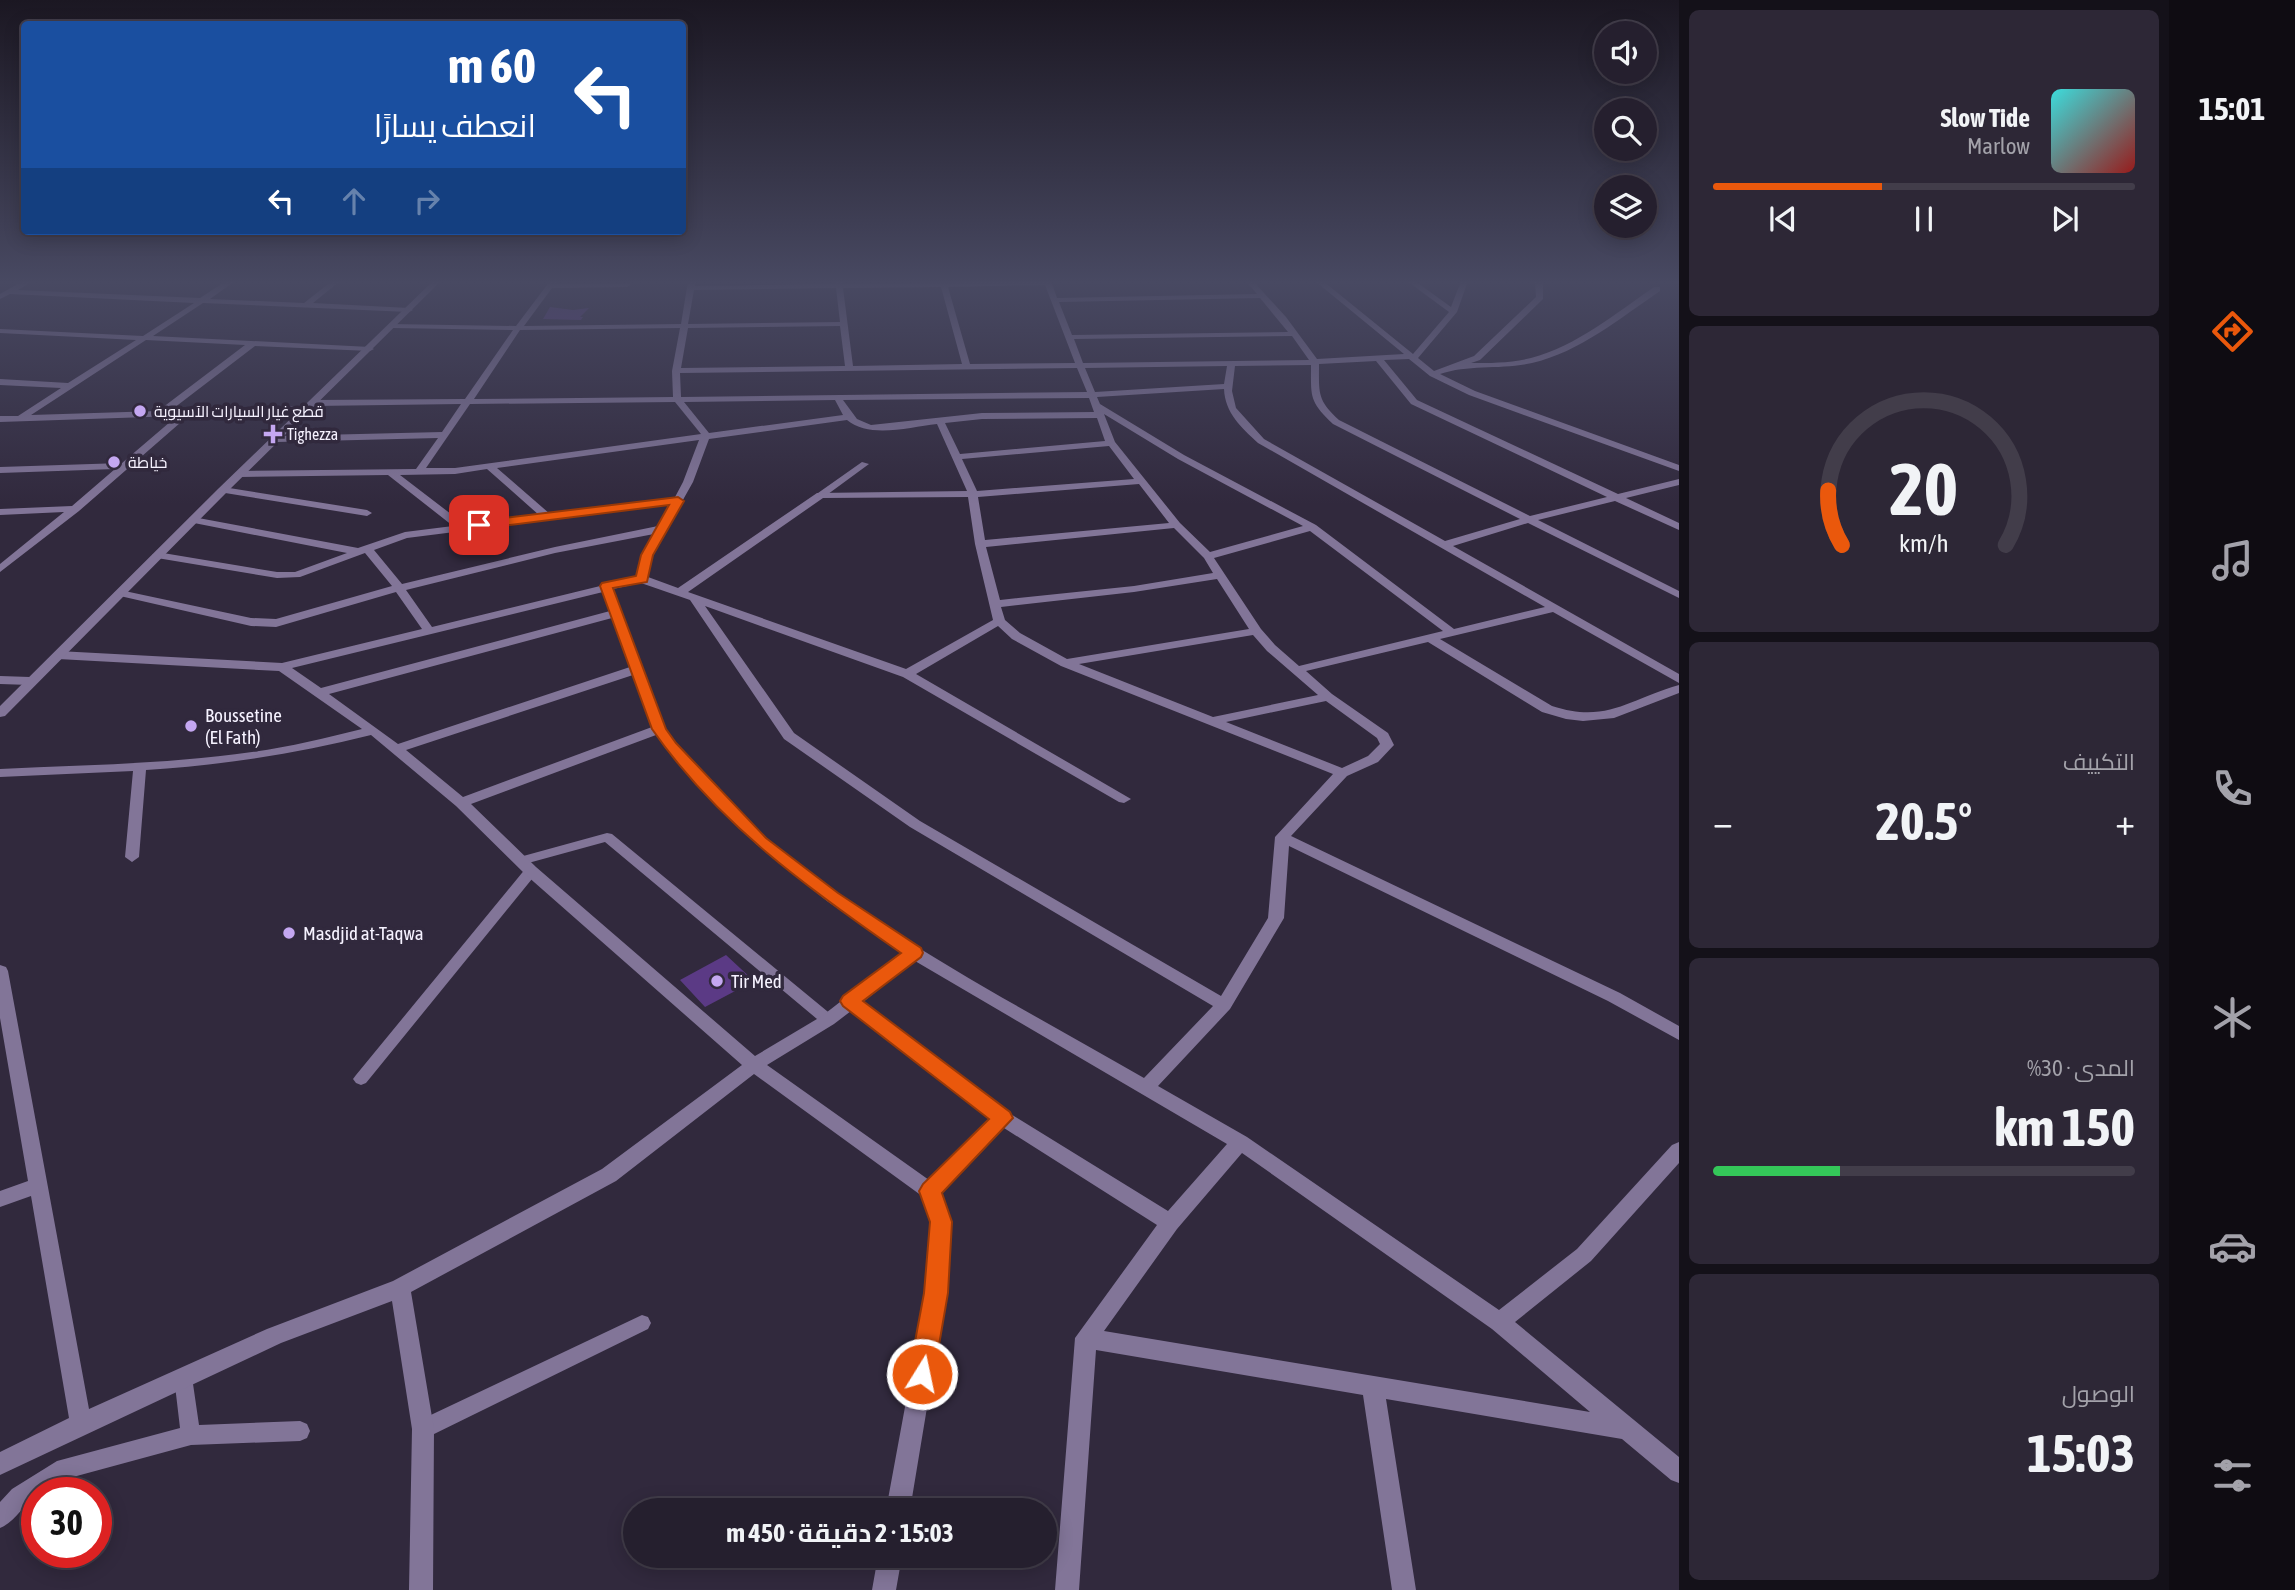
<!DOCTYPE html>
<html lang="ar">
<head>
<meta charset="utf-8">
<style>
  :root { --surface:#251f2e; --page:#2d2736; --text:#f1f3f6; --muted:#a3a2aa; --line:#423d4a; --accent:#ea580c }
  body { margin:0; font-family:"Asap Condensed",Cairo,sans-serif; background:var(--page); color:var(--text); direction:rtl; height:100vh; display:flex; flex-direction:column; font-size:26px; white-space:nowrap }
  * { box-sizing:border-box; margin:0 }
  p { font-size:23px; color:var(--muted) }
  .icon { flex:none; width:38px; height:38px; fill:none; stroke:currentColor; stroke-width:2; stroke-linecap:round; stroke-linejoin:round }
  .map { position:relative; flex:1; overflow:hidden; direction:ltr }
  .side { display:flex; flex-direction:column; gap:10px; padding:10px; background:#141119; width:490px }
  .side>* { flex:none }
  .top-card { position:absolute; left:21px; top:21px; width:665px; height:214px; border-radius:7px; box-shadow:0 4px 18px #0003,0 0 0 2px var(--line); direction:rtl; background:#1a4fa0; color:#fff; overflow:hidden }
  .tools { position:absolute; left:1594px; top:21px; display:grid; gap:14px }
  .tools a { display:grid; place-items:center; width:63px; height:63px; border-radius:50%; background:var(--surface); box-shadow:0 4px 18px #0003,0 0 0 2px var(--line); font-size:35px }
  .speed { position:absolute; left:21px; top:1477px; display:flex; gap:14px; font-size:35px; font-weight:700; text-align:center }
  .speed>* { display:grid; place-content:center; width:91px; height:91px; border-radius:50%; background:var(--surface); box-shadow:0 4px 18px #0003,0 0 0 2px var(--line); line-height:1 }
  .speed .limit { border:10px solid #d22; background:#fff; color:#111 }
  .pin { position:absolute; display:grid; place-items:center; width:60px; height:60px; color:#fff; margin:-30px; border-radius:14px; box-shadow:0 4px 10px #0006 }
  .me { position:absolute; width:77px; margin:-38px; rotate:10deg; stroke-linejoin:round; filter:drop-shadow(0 0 5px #0008) }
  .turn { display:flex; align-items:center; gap:24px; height:147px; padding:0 35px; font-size:32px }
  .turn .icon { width:91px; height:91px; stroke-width:2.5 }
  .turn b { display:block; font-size:49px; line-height:60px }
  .lanes { display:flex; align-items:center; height:66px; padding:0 35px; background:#0003; justify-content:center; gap:35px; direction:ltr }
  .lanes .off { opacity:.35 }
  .big { font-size:52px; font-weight:700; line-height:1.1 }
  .side .tile { flex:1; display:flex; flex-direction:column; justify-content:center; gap:10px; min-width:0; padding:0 24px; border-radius:10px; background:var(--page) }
  .side .dial { align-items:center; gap:0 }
  .dial svg { height:182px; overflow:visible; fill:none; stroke:var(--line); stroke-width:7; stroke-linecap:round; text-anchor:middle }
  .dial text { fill:var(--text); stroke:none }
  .song { display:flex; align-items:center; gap:21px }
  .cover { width:84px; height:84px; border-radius:10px; background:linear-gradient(135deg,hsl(180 70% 55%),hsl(0 70% 35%)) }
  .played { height:7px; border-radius:4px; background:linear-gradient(90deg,var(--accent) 40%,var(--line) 40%) }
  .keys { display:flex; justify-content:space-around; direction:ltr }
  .heat { display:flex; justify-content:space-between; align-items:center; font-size:38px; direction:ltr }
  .charge { height:10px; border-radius:5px; background:linear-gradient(90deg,#34c759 30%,var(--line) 0) }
  .trip { position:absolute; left:623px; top:1498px; width:434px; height:70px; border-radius:35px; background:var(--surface); box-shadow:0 4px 18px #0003,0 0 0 2px var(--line); font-weight:700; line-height:70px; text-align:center; direction:rtl }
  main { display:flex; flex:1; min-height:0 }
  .menu { display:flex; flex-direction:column; width:126px; justify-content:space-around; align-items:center; background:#0f0c12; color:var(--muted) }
  .menu .icon { width:49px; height:49px }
  .menu .active { color:var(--accent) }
  .menu b { font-size:32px; color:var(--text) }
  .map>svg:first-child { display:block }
  .building { fill:#5b3a85 }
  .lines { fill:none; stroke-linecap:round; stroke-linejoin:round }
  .service { fill:#827598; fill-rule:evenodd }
  .minor { fill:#827598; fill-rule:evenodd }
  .tertiary { fill:#827598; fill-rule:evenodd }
  .route { fill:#ea580c; stroke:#983908; stroke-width:2 }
  .poi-dot { fill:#c4a7f1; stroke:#31293d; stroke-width:2.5 }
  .labels { text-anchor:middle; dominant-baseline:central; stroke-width:7; stroke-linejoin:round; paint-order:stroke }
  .far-poi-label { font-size:16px; fill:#f6f2ff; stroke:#31293d; text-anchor:start }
  .poi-label { font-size:19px; fill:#f6f2ff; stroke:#31293d; text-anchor:start }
</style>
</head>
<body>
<main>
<nav class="menu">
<b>15:01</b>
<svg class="icon active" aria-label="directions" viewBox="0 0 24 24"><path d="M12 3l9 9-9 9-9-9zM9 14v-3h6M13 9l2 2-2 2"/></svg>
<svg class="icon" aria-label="music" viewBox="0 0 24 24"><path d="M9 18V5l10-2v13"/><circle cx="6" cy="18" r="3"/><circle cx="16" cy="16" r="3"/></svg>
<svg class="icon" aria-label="phone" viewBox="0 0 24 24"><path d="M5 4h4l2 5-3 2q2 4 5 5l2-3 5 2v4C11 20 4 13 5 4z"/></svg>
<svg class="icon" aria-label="climate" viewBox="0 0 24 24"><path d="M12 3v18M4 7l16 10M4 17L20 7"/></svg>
<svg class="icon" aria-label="car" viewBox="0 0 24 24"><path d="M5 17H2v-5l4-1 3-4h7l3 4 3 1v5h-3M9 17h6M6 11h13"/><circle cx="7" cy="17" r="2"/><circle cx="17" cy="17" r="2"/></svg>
<svg class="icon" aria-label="filters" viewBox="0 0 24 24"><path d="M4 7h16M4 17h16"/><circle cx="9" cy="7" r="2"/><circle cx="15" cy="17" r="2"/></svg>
</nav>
<section class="side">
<div class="tile">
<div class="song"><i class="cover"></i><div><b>Slow Tide</b><p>Marlow</p></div></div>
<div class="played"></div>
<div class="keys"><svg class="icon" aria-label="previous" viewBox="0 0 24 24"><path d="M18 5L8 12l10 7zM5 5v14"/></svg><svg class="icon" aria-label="pause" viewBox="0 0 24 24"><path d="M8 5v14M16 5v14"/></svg><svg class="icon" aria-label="next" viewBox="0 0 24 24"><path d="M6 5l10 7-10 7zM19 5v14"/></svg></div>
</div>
<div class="tile dial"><svg viewBox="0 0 100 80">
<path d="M14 69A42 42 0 1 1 86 69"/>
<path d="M14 69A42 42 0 0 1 8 45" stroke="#ea580c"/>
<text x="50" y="56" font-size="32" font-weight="700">20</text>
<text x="50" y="72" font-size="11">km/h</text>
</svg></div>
<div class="tile"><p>التكييف</p>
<div class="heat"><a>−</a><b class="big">20.5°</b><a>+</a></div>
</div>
<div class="tile"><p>المدى · 30%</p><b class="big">150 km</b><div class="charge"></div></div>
<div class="tile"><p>الوصول</p><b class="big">15:03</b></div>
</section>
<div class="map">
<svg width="1679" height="1590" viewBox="0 0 1679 1590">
  <rect width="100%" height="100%" fill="#31293d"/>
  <path class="building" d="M550,307L573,310L589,308L580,317H583L581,320L543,319Z
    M726,955L754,981L705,1007L680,980Z"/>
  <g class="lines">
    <path class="service" d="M862,462L869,464L824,497H818V493Z
      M607,833L612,834L833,1016L835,1020L833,1024L828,1026L823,1024L605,842L521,865L514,861L516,858Z
      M531,867L538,871L536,874L366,1083L361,1085L356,1083L353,1079L356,1075L526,868Z
      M642,1315L648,1317L651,1323L648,1329L430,1436L423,1439L416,1436L413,1429L416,1422Z
      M183,1368L190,1371L192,1377L199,1425L300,1421L307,1424L310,1431L307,1438L300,1441L191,1445L62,1480L42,1493H37V1496C23,1505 15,1522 0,1528V1502L12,1489L57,1461L180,1428L174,1377L176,1371Z"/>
    <path class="minor" d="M23,281H32L18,290L200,298L226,281H235L210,299L304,303L332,281H340L313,303L409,308L413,310L409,312L203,303L153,336L370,347L374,349L370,351L255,346L170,411L308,406L312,409L311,411L188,416L79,511L0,572V564L64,512L0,515V509L72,506L115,469L0,473V467L122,463L177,416L0,422V416H18L61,388L0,385V379L68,383L136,340L0,333V329L143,336L194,303L10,294L0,299V294ZM146,340L245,345L158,411L31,415Z
      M550,281H557L556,284L627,283L631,285L627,287L552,288L524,326L681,324L688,281H696L695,286L836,284L835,281H843V284L1051,281L1057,298L1257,294L1246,281H1253L1286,317L1317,359L1404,354L1315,281H1323L1413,354L1449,312L1407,281H1415L1451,307L1461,281H1468L1457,312L1418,358L1434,371L1474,356L1536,297L1535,281H1543V299L1480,360L1471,363C1491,363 1511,363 1531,358C1577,346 1616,313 1654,287H1660V291C1620,318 1580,352 1532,363C1501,370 1469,364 1440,374L1475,391L1679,465V471L1469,395L1430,376L1409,359L1384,360L1417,400L1618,494L1679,479V485L1626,498L1679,523V530L1615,501L1538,520L1679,591V598L1528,523L1453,546L1679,674V683L1553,612L1440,639L1552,706C1607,724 1629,699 1679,685V693L1614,718L1583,721L1566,719L1542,712L1428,642L1306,671L1332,694L1388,733L1394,745L1378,762L1347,776L1291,836L1620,993L1679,1026V1040L1608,1001L1289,846L1284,918L1230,1009L1158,1086L1247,1137L1499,1310L1577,1249L1672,1145L1679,1142V1163L1591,1261L1515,1322L1679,1457V1483L1671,1480L1622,1439L1386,1399L1416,1590H1392L1363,1395L1096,1350L1079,1590H1055L1075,1338L1157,1225L1004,1128L940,1193L951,1221L946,1293L910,1510H886L926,1293L931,1221L922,1196L754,1074L616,1181L411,1292L434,1429L433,1590H409L412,1429L392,1301L281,1343L0,1475V1452L69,1418L31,1196L0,1207V1191L28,1181L0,1018V965L6,967L8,971L89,1409L267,1329L393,1281L602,1169L742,1065L526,875L456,806L371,735C296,754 223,765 146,770L139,857L132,862L125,857L133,771L0,777V769C84,765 168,764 252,752C289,747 326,738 362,729L279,671L58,659L52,655L58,651L282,663L422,629L396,592L276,627L251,626L120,596L114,593L120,590L251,618L276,619L392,586L365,553L300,577L277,578L157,558L152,555L157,552L277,572H295L347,553L189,522V518L193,517L358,548L405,532L453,526L388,475L240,477L235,474L240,471L416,469L438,438L277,442L272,439L277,436L442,432L461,404L313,406L309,403L313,400L465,399L513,330L393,328L389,326L390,324L516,326ZM1045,285L1075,363L970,364L948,287ZM941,287L962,364L853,366L843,288ZM836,288L840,322L688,324L694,290ZM1260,298L1288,332L1072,335L1059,302ZM840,326L845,366L681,368L688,328ZM680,328L672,371L673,397L474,399L520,330ZM1292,336L1309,360L1083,363L1074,339ZM1376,361L1411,404L1607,497L1530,516L1339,420C1317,400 1319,393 1319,364ZM1311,365C1311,397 1309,401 1333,424L1520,519L1445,541L1264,439L1236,408L1232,391L1235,366ZM1227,366L1224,384L1095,392L1085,368ZM1077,368L1087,392L681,397L680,373ZM1224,389C1225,413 1241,427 1258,443L1545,607L1454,629L1316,525L1184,455L1100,404L1097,397ZM1089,398L1094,412L982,413L871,425L857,419L843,400ZM835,400L843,415L709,433L684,402ZM675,402L701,434L455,468H426L470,404ZM1104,414L1178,459L1303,526L1210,552L1180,523L1115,442ZM1097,418L1105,441L960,454L945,423L982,419ZM847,420C870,439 909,427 937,424L967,491L817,493L678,588L648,577L652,555L693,482L709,439ZM699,440L683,482L674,499L550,514L497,468ZM1109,446L1134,479L977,491L962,459ZM487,469L539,515L464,524L400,475L455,474ZM1139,484L1169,523L985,540L978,497ZM968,497L975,544L993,620L906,669L688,592L823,498ZM670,505L658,526L555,547L402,584L374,550L407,538ZM1174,528L1204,558L1213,573L1134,586L1000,600L986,547ZM1310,531L1443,631L1299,666L1275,645L1261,629L1214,558ZM654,534L642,555L637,577L432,627L406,590L555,553ZM1217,579L1249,629L1067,659L1020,633L1005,620L1001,607L1134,592ZM641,583L690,600L784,739L910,827L1213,1006L1144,1078C1016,1004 881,936 768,839C735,811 706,775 676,743L665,729L613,589ZM603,592L610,611L321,688L292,668ZM705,606L903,677L1119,802L1124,803L1131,799L916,674L998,626L1012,639L1061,666L1333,774L1275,837L1268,918L1221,996L920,821L794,733ZM612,618L630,667L398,744L329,694ZM1253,635L1267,651L1318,695L1213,717L1079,664ZM633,675L652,727L463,797L406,750ZM1326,701L1377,738L1380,744L1368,756L1342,768L1226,722ZM656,735L666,749L756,844L827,901L903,953L822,1016L755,1056L536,867L471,804ZM915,961L1227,1144L1168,1211L1009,1113L863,1002ZM851,1011L991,1119L929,1180L767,1065L834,1024ZM1242,1153L1492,1329L1590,1412L1104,1331L1177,1229Z
      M223,487L367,510L372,513L367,516L219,492L218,490Z
      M0,676L30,677L36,681L30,685L0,684Z
      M878,1556H902L896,1590H872Z"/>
    <path class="tertiary" d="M433,281H441L227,492L5,716L0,717V706L219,488Z"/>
  </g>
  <linearGradient id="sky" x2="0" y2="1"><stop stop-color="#1b1722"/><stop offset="0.56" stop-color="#484962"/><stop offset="1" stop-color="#484962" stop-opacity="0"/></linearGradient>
  <rect width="1679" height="504" fill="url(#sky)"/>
  <path class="route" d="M678,497L684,501L653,555L647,582L613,588L666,729L676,743L766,838L838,893L921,948L923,953L921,957L863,1001L1010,1112L1013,1118L942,1193L952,1222L948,1293L934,1374L930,1383L922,1386L913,1383L909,1374L924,1293L930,1222L919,1191L923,1184L989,1119L843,1006L840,1001L843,996L901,953C809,889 717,823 652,729L600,586L602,583L636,576L641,555L669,505L479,529L473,525L479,521Z"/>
  <g class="poi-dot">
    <circle cx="140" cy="411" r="7"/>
    <path d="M269.5 423.5h7v7h7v7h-7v7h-7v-7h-7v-7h7z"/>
    <circle cx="114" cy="462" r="7"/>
    <circle cx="191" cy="726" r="7"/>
    <circle cx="289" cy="933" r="7"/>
    <circle cx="717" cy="981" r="7"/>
  </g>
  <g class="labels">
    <g class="far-poi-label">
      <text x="154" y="411">قطع غيار السيارات الآسيوية</text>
      <text x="287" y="434">Tighezza</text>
      <text x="128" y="462">خياطة</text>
    </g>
    <g class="poi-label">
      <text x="205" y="715">Boussetine<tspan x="205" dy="22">(El Fath)</tspan></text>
      <text x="303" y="933">Masdjid at-Taqwa</text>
      <text x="731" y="981">Tir Med</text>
    </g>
  </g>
</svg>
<div class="tools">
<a><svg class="icon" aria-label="sound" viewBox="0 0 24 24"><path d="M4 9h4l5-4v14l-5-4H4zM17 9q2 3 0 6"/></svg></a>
<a><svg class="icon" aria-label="search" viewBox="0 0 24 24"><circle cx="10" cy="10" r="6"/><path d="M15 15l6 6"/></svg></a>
<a><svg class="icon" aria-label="layers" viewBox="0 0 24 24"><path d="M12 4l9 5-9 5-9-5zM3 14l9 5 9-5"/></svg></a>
</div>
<div class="speed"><div class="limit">30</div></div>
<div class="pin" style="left:479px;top:525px;background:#d93025"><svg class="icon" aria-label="arrive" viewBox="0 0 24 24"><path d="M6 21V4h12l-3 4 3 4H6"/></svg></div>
<svg class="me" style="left:922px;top:1374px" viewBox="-20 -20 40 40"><circle r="17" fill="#ea580c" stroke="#fff" stroke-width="3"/><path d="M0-11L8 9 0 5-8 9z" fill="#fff"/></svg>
<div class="trip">15:03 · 2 دقيقة · 450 m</div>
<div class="top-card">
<div class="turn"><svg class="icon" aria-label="left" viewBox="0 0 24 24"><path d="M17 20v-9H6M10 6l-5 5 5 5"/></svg><div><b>60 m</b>انعطف يسارًا</div></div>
<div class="lanes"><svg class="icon" aria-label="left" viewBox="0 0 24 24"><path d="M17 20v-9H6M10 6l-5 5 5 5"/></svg><svg class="icon off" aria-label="ahead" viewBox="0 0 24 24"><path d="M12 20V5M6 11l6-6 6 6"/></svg><svg class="icon off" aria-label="right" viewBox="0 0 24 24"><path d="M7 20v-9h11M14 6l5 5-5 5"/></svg></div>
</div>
</div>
</main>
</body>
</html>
